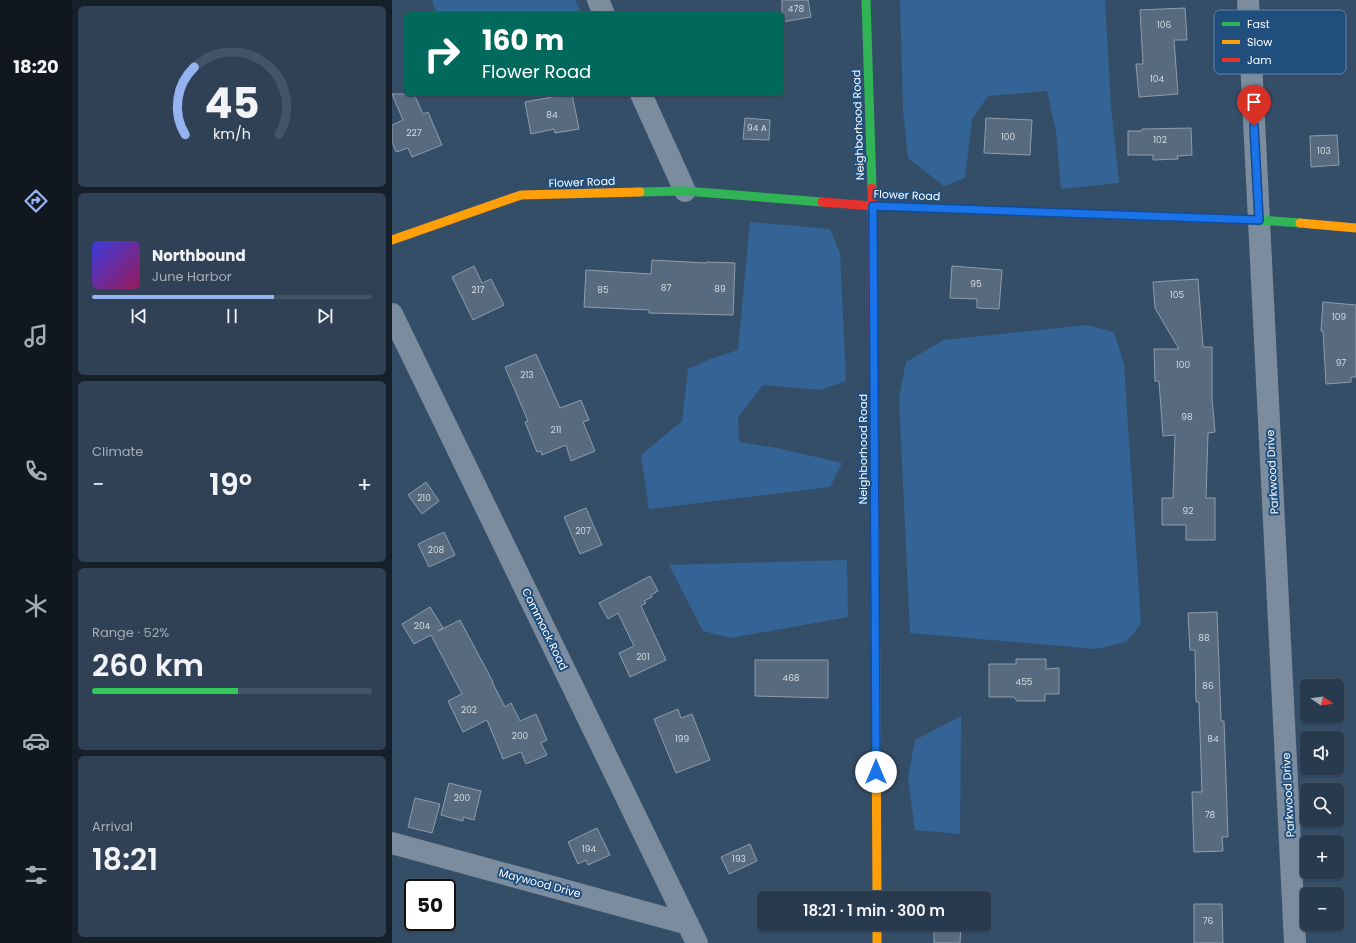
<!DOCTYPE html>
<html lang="en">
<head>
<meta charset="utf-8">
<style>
  :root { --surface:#283a4e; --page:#304155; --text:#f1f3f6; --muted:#a5adb6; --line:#445466; --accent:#95b2f1 }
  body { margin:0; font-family:Poppins,sans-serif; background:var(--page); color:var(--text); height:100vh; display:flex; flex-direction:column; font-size:15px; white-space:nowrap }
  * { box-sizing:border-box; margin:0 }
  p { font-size:13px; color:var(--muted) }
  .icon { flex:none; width:22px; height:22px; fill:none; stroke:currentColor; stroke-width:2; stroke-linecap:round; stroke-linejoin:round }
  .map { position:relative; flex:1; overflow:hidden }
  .panel { display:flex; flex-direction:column; gap:6px; padding:6px; background:#16202b; width:320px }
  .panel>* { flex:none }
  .banner { position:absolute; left:12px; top:12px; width:380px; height:84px; border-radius:6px; box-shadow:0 1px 3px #0004,0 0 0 1px var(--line); background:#00695c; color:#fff; overflow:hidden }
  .needle { width:26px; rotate:103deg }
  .tools { position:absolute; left:908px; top:679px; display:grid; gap:8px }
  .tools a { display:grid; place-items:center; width:44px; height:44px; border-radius:6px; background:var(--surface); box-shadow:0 1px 3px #0004,0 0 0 1px var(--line); font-size:20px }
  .speed { position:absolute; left:12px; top:879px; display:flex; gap:8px; font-size:20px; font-weight:700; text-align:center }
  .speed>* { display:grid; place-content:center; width:52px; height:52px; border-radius:50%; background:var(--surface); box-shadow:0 1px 3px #0004,0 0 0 1px var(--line); line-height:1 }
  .speed .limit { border:2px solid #111; border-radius:6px; background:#fff; color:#111 }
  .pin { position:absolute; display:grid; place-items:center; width:34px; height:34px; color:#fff; margin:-41px -17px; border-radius:50% 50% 50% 0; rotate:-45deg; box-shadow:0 0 4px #0007 }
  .pin .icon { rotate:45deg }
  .me { position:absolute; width:44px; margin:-22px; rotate:0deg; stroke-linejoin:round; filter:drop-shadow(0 0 3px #0008) }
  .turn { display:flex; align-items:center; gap:14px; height:84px; padding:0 12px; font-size:18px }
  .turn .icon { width:52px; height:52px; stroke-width:2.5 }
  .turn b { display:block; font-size:28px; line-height:34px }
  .big { font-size:30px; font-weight:600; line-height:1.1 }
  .panel .tile { flex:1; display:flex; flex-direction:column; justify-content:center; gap:6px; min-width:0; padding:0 14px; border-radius:6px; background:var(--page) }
  .panel .dial { align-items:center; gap:0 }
  .dial svg { height:104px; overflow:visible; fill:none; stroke:var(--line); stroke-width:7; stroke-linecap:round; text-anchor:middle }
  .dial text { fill:var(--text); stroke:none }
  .song { display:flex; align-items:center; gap:12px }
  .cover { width:48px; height:48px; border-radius:6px; background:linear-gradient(135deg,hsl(240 70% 55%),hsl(330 70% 35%)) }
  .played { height:4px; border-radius:2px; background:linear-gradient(90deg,var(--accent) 65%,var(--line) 65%) }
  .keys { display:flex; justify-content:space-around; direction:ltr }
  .heat { display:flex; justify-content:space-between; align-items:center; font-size:22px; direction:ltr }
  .charge { height:6px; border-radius:3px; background:linear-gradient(90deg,#34c759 52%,var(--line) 0) }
  .trip { position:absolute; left:365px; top:891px; width:234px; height:40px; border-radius:6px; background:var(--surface); box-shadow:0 1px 3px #0004,0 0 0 1px var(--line); font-weight:600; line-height:40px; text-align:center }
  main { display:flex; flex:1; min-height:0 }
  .tab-bar { display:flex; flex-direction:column; width:72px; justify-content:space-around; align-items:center; background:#10171f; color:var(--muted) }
  .tab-bar .icon { width:28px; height:28px }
  .tab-bar .on { color:var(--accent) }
  .tab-bar b { font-size:18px; color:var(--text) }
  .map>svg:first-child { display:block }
  .green { fill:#336495 }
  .building { fill:#576a7e; stroke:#8e9dad }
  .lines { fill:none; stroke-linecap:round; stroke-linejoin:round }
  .street { stroke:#7b8c9f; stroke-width:22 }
  .fast { stroke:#30b455; stroke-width:9 }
  .slow { stroke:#ff9f0a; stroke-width:9 }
  .jam { stroke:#e5322d; stroke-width:9 }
  .route-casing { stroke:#114b97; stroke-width:10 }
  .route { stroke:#1a73e8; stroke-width:7 }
  .labels { text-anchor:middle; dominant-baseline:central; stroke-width:4; stroke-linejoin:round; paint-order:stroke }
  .number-label { font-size:9px; fill:#d5dadf }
  .street-label { font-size:11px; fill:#fff; stroke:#204e7d }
  .key { fill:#204e7d; stroke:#6383a4; stroke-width:1 }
  .key-label { font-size:11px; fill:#fff }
</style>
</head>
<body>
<main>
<nav class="tab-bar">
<b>18:20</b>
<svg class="icon on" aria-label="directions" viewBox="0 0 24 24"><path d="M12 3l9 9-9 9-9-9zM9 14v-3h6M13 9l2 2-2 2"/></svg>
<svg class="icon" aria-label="music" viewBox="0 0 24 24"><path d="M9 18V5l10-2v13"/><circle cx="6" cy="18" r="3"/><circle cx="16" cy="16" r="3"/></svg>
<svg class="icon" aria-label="phone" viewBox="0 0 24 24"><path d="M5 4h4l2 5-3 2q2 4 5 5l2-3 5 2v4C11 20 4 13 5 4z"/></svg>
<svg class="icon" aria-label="climate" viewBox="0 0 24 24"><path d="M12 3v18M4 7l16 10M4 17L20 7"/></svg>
<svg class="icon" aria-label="car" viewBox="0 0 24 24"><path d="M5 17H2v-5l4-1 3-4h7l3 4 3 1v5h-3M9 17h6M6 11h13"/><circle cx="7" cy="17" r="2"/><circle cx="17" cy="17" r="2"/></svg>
<svg class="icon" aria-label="filters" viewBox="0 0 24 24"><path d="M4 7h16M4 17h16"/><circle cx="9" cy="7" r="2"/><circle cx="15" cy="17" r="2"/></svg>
</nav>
<section class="panel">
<div class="tile dial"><svg viewBox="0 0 100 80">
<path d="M14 69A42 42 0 1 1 86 69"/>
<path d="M14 69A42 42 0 0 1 21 17" stroke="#95b2f1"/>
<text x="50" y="56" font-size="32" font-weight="700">45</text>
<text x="50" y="72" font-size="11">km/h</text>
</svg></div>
<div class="tile">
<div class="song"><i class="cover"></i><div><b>Northbound</b><p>June Harbor</p></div></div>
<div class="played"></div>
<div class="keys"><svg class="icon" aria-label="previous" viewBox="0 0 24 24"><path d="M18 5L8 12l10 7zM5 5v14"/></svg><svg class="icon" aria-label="pause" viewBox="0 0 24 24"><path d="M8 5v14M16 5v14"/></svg><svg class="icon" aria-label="next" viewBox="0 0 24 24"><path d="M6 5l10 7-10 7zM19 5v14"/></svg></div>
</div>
<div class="tile"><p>Climate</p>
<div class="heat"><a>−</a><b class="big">19°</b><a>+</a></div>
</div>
<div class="tile"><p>Range · 52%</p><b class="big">260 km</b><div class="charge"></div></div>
<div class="tile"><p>Arrival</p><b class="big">18:21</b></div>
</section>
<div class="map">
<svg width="964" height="943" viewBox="0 0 964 943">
  <rect width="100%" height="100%" fill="#354e68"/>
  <path class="green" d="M40,0H183L188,10L180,14H45Z
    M508,0H713L719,107L727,183L669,189L664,131L655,91L596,96L580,119L573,178L552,186L516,158L511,109Z
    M358,222L438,229L448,253L454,381L428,390L371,385L346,417L347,442L385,448L450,463L438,487L257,509L249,455L290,421L296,369L318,359L346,350Z
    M695,325L722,332L732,364L749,624L734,642L704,649L518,633L507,398L514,362L552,340Z
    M455,560L456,617L339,638L311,631L277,565Z
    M569,716L568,834L523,830L516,778L523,740Z"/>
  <path class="building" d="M390,0H416L419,17L390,22Z
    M793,8L795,40H782L786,94L747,97L744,64H751L748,10Z
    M0,94H22L31,114L36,112L50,145L20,157L16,148L4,152L0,142V125L11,120Z
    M176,94H180L187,129L163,133L162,129L139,134L133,102Z
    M353,118L378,120L377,140L351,139Z
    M594,118L640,120L638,155L592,153Z
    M799,128L800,155L785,156L786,159L761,160V155H736V131H750V129Z
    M945,135L947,165L919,167L918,136Z
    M260,260L314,263V262L343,263L341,315L257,313V310L192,307L194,270L259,274Z
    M82,266L90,283L99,279L112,305L81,320L60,277Z
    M560,266L610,270L607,309L585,308V299L558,298Z
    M806,279L811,347H820V398L823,432L816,433L814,498H823V540H794V525H770V498H781L783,435L771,436L767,381H763L762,349H787L763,308L761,282Z
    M931,302L964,305V377H959V382L934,384L931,331H929Z
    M144,354L168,408L189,400L197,420L191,422L203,451L179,461L174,445L150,455L149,451L145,452L133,422L136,421L113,367Z
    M34,482L47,501L30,514L16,495Z
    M194,508L210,545L188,554L172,517Z
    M52,532L63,555L37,567L26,544Z
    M258,576L266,591L259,595L260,597L252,601L254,603L249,606L274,660L238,677L227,653L242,646L226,613L216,619L207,603Z
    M38,607L51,628L46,631L68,620L101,682H100L113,707L119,703L128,721L144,714L155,740L149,743L155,755L134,764L129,752L111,759L95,720L71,732L56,701L70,694L39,635L22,644L10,624Z
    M825,612L829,721H832L836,837H830L831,851L802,852L800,792H810L807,702H804L803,650H798L796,613Z
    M624,659H654V669L667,668V694H653V701H625L622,697H597V664H624Z
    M363,660H436V698L363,696Z
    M286,709L289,718L300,714L318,760L284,773L262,719Z
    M57,783L89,791L82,820L71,817V821L49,815Z
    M23,798L48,804L40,833L16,827Z
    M205,828L218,855L196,865L194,860L186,864L176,842Z
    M358,844L365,861L337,874L329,857Z
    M802,904H830L831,943H802Z
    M55,913L58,914L53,931L22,922H55Z
    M542,924H569L568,943H542Z"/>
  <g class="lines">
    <path class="street" d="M206,0L212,14
      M856,0L903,943
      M249,94L293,191
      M0,314L305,943
      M0,843L296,924"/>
    <path class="fast" d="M474,0L480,188
      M248,192L293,191L430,202
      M725,215L867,220L908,223"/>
    <path class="slow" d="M908,223L964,228
      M0,240L129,195L248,192
      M483,531L485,898
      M485,924V943"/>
    <path class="jam" d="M480,188L483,531
      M430,202L481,206L725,215"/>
  </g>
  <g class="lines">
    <defs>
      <path id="route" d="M484,772L481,206L867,220L862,126"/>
    </defs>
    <use href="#route" class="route-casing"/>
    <use href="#route" class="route"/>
  </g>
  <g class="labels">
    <g class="number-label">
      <text x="404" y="9">478</text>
      <text x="772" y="25">106</text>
      <text x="765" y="79">104</text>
      <text x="160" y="115">84</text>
      <text x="365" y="128">94 A</text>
      <text x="22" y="133">227</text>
      <text x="616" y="137">100</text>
      <text x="768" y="140">102</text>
      <text x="932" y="151">103</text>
      <text x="584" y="284">95</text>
      <text x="274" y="288">87</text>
      <text x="328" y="289">89</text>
      <text x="86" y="290">217</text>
      <text x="211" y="290">85</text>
      <text x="785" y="295">105</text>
      <text x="947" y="317">109</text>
      <text x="949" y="363">97</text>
      <text x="791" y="365">100</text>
      <text x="135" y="375">213</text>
      <text x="795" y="417">98</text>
      <text x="164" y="430">211</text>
      <text x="32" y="498">210</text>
      <text x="796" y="511">92</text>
      <text x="191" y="531">207</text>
      <text x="44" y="550">208</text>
      <text x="30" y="626">204</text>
      <text x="812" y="638">88</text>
      <text x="251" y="657">201</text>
      <text x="399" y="678">468</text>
      <text x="632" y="682">455</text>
      <text x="816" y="686">86</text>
      <text x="77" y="710">202</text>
      <text x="128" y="736">200</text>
      <text x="290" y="739">199</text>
      <text x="821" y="739">84</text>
      <text x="70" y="798">200</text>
      <text x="818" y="815">78</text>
      <text x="197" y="849">194</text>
      <text x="347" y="859">193</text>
      <text x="816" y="921">76</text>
    </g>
    <g class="street-label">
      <text transform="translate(466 125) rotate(-92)">Neighborhood Road</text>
      <text transform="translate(190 182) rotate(-2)">Flower Road</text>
      <text transform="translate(515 195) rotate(2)">Flower Road</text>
      <text transform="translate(471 449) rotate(-90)">Neighborhood Road</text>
      <text transform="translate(880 472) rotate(-93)">Parkwood Drive</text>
      <text transform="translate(153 629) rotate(64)">Commack Road</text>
      <text transform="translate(896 795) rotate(-93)">Parkwood Drive</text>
      <text transform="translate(148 883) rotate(15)">Maywood Drive</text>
    </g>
  </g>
  <rect x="822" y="10" width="132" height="64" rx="6" class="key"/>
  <rect x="830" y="22" width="18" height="4" fill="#30b455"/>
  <rect x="830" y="40" width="18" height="4" fill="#ff9f0a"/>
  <rect x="830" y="58" width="18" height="4" fill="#e5322d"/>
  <g class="key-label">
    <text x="855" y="28">Fast</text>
    <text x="855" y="46">Slow</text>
    <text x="855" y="64">Jam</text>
  </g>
</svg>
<div class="tools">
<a><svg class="needle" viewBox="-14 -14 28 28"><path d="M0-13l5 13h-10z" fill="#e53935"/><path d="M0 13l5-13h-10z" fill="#a5adb6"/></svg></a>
<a><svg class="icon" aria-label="sound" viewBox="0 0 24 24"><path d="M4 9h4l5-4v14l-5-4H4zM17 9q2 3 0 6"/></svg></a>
<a><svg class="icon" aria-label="search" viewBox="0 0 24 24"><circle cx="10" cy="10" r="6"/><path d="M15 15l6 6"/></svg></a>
<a>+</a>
<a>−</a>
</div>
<div class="speed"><div class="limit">50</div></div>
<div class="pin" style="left:862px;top:126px;background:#d93025"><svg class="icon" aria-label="arrive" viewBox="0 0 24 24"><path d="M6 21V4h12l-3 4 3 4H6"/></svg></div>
<svg class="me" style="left:484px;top:772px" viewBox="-20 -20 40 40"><circle r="19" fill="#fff"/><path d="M0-13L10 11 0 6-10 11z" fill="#1a73e8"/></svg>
<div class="trip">18:21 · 1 min · 300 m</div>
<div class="banner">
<div class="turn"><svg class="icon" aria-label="right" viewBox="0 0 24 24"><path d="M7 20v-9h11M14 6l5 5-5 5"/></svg><div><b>160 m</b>Flower Road</div></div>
</div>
</div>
</main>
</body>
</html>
